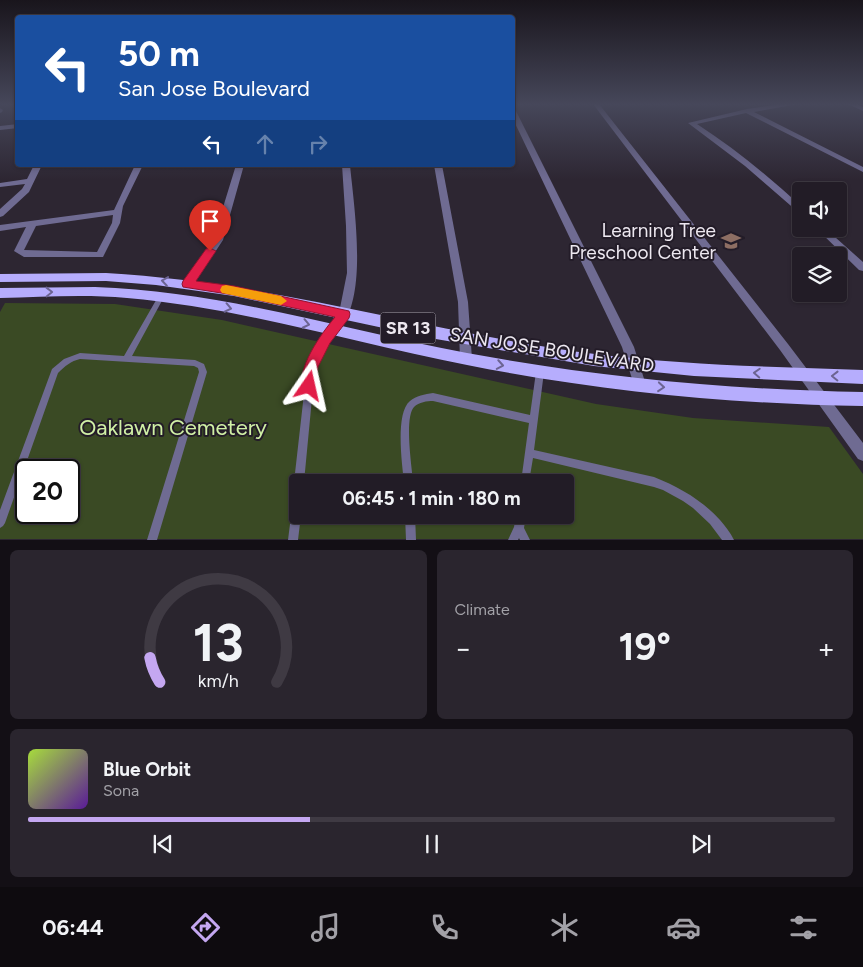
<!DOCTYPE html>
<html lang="en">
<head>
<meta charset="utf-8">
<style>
  :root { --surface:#221c26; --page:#2a252e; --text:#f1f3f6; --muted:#a2a1a7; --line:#3f3a43; --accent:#c4a7f1 }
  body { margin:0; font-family:Figtree,sans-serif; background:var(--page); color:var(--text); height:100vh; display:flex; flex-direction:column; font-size:19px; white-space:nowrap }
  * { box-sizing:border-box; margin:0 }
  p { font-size:16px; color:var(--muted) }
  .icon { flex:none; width:28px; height:28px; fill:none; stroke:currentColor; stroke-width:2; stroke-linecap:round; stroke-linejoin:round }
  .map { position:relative; height:540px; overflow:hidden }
  .panel { display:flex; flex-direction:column; gap:10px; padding:10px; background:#130f15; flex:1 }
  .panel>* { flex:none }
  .banner { position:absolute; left:15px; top:15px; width:500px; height:152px; border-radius:5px; box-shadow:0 1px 4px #0004,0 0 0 1px var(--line); background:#1a4fa0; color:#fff; overflow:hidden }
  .tools { position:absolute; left:792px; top:182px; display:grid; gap:10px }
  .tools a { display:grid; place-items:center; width:55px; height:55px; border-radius:5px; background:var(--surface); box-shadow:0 1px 4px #0004,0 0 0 1px var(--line); font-size:25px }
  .speed { position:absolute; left:15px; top:459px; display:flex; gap:10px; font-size:25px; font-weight:700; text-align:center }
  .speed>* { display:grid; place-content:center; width:65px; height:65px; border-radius:50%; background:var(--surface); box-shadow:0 1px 4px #0004,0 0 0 1px var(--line); line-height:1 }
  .speed .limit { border:2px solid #111; border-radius:8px; background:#fff; color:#111 }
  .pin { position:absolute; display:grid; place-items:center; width:42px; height:42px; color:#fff; margin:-51px -21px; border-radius:50% 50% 50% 0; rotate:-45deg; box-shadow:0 0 5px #0007 }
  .pin .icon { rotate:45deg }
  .me { position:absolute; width:55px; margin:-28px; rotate:11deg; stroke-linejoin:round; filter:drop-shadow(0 0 4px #0008) }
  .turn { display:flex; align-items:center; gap:18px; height:105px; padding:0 20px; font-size:22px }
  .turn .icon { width:65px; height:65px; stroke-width:2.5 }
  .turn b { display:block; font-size:35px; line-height:42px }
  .lanes { display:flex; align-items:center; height:48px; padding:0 20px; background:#0003; justify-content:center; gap:25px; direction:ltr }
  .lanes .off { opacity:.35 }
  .big { font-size:38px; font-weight:700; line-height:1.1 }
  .panel .widget { flex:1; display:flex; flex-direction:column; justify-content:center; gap:8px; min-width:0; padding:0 18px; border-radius:8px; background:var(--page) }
  .panel .dial { align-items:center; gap:0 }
  .dial svg { height:130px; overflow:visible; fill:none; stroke:var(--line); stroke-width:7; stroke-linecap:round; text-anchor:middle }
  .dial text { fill:var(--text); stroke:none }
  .song { display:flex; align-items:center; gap:15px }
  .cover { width:60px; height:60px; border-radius:8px; background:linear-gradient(135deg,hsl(80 70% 55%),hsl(270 70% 35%)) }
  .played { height:5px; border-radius:2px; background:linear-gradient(90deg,var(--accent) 35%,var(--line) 35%) }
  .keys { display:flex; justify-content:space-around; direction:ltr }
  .heat { display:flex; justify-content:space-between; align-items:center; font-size:28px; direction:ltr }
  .panel .tiles { flex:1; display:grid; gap:10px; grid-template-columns:1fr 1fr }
  .widget:last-child { grid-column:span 2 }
  .trip { position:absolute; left:289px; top:474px; width:285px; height:50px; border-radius:5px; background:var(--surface); box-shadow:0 1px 4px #0004,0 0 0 1px var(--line); font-weight:700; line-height:50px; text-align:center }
  .tab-bar { display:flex; height:80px; justify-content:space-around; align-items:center; background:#0e0b0f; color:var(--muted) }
  .tab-bar .icon { width:35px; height:35px }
  .tab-bar .active { color:var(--accent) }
  .tab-bar b { font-size:22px; color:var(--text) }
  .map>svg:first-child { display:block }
  .green { fill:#3a4a24; fill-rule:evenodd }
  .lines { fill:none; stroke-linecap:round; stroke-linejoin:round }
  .service { fill:#6f6b92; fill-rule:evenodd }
  .minor { fill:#6f6b92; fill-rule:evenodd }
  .primary { fill:#b6adfd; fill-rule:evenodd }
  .oneway { stroke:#6c6492 }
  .route { fill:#e11d48; stroke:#92132f }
  .slow { fill:#f59e0b }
  .labels { text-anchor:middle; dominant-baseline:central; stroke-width:4; stroke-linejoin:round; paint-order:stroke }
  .shield { fill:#231c28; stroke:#b0abb4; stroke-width:1 }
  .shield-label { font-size:18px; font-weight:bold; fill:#ede8f0 }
  .poi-label { font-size:19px; fill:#ede8f0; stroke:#231c28; text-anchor:end }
  .street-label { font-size:19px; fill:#ede8f0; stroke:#231c28 }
  .near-park-label { font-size:22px; fill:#d0f0a5; stroke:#231c28 }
</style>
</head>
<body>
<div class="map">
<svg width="863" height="540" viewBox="0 0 863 540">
  <rect width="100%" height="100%" fill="#2d2632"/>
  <path class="green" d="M5,303L115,304L222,320L596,404L693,418L829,427L863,474V539H0V312ZM26,470H69V512H26ZM298,482H565V515H298Z"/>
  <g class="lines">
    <path class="service" d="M159,295H163L164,297L132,356L195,360L204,364L207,372L157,540H147L199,372L198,368L194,366L80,359C71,361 65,366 58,373L5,523L3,526L0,528V510L52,369L64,359L80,353L124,356Z
      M333,327L335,328L337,330L328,341L315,367L304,482H298V486L296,485L294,482L307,367L322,337L331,328Z
      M540,369L543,370L544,372L534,450L654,477C679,487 702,500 720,520C725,526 730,532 734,540H722L710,524L693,508L683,501L663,490L654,487L533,458L529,482H521L529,423L433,401C427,401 419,402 414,407C404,418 412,467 413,482H404C402,464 395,413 410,401C416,396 425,394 433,393L530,415L536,372L537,370Z
      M298,496V515H301L298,540H288L293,500L295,497Z
      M405,515H415L416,540H406Z
      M516,515H526L524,528L530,540H520L519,538L518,540H508L514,527Z"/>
    <path class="minor" d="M593,104H599L788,344L863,443V461L858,459L780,350Z
      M781,104H798L754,112L863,167V172L746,113L697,124C734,148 768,176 801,206V213L798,212L745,166L688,123L747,109Z
      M848,104H857L863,107V111Z
      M512,107L515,109L634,347L646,385L644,389L640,390L636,389L634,385L622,347L512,117Z
      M0,108L3,110L2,112L0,113Z
      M18,124V128L0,130V126Z
      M34,165H42L29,192L3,216L0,217V209L22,189L25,184L0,187V183L27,179Z
      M135,165H143L123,206L120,223L103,257H24L14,251L26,227L0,231V225L114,210ZM113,215L112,223L97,252L24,250L36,226Z
      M236,165H244L223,240L192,287H184L183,284L184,281L213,240Z
      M342,165H350C354,207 367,289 343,324C339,330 337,336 329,333L327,330L339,313L347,273L346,226Z
      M434,165H442L468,302L472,359L470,363L466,364L462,363L460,359L458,302Z
      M817,229H826L863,262V271L859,270Z"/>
    <path class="primary" d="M106,273C271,282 431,333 595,354C684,365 773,367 863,370V384L694,376L594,366L430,338L234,296L156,285L106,281L0,282V274Z
      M95,287C222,291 344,330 467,353C598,377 730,390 863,392V406C730,404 598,391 467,365C354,343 242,308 127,298C85,294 42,297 0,298V288Z"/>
  </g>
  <defs><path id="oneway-chevron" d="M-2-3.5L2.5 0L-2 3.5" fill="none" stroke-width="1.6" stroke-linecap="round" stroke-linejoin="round" transform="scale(1.25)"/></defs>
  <g class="oneway">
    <use href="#oneway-chevron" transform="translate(165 281) rotate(-172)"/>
    <use href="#oneway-chevron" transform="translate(49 292) rotate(-1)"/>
    <use href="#oneway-chevron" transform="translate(228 308) rotate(12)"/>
    <use href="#oneway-chevron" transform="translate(306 324) rotate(12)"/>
    <use href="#oneway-chevron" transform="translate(500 365) rotate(10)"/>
    <use href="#oneway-chevron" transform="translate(757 373) rotate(-177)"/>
    <use href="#oneway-chevron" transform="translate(835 376) rotate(-179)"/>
    <use href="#oneway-chevron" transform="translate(661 387) rotate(5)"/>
  </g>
  <linearGradient id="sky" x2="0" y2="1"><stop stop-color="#19151c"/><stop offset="0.58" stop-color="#46475a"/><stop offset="1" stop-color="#46475a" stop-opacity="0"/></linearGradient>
  <rect width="863" height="180" fill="url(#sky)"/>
  <path class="route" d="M210,248L216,251L196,281L234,286L349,311L350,314L349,318L330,343L318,367L314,391L309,393L304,391C294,370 322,333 335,317L234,295L183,287L182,284L183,281L206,249Z"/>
  <path class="slow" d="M226,285L281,296L287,301L281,305L222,293L220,290L222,286Z"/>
  <defs>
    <symbol id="school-bare" viewBox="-9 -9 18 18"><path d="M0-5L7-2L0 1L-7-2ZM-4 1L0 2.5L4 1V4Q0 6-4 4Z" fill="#8d6e63" stroke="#231c28" stroke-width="2.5" paint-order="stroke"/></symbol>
  </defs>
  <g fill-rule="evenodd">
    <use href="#school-bare" x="717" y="227" width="28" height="28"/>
  </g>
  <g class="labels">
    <rect class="shield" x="380.5" y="312.5" width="55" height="31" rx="4"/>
    <g class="shield-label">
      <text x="408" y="328">SR 13</text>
    </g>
    <g class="poi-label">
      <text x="716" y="230">Learning Tree<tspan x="716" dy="22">Preschool Center</tspan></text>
    </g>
    <g class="street-label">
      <text transform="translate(552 350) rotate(9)">SAN JOSE BOULEVARD</text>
    </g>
    <g class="near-park-label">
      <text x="173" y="427">Oaklawn Cemetery</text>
    </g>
  </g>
</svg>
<div class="tools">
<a><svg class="icon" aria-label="sound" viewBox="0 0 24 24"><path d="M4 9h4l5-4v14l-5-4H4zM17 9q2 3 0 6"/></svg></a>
<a><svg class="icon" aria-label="layers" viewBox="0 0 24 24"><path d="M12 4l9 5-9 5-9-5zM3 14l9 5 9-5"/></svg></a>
</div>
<div class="speed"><div class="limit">20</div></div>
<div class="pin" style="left:210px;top:251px;background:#d93025"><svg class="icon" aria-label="arrive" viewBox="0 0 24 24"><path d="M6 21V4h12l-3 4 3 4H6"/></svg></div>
<svg class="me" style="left:309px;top:386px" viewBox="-20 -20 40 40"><path d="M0-17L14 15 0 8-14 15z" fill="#e11d48" stroke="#fff" stroke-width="4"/></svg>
<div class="trip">06:45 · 1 min · 180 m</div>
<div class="banner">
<div class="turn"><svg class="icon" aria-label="left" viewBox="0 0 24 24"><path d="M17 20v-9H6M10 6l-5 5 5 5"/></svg><div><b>50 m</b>San Jose Boulevard</div></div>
<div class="lanes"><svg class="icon" aria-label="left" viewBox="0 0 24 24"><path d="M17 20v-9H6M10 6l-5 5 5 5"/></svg><svg class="icon off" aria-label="ahead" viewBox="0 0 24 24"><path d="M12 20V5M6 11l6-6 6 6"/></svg><svg class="icon off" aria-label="right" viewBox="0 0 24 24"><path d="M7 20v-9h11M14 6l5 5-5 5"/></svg></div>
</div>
</div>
<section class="panel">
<div class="tiles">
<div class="widget dial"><svg viewBox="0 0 100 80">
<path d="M14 69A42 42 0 1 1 86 69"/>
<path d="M14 69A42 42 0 0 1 8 54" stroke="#c4a7f1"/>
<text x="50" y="56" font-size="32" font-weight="700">13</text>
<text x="50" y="72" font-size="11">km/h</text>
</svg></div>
<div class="widget"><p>Climate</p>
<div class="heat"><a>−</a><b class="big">19°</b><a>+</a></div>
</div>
<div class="widget">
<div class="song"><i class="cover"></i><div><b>Blue Orbit</b><p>Sona</p></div></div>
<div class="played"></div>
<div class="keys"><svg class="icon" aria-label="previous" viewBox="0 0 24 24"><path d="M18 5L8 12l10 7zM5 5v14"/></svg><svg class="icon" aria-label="pause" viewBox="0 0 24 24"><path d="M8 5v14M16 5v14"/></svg><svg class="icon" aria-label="next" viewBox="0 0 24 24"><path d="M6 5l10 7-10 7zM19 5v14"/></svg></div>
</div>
</div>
</section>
<nav class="tab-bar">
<b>06:44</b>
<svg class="icon active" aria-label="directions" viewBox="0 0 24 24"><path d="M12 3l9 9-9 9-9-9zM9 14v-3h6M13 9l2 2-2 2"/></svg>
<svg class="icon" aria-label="music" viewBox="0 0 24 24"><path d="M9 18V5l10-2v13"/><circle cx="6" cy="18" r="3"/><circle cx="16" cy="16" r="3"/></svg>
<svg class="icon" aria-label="phone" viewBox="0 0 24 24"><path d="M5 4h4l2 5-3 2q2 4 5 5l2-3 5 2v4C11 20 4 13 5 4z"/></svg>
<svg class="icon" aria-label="climate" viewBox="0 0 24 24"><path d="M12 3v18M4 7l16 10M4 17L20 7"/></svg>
<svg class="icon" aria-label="car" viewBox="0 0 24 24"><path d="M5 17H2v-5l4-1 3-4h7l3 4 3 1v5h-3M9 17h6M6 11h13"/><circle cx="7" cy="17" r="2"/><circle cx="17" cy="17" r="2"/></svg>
<svg class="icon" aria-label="filters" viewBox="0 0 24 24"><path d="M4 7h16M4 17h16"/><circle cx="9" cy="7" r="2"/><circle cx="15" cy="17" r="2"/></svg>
</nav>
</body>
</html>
